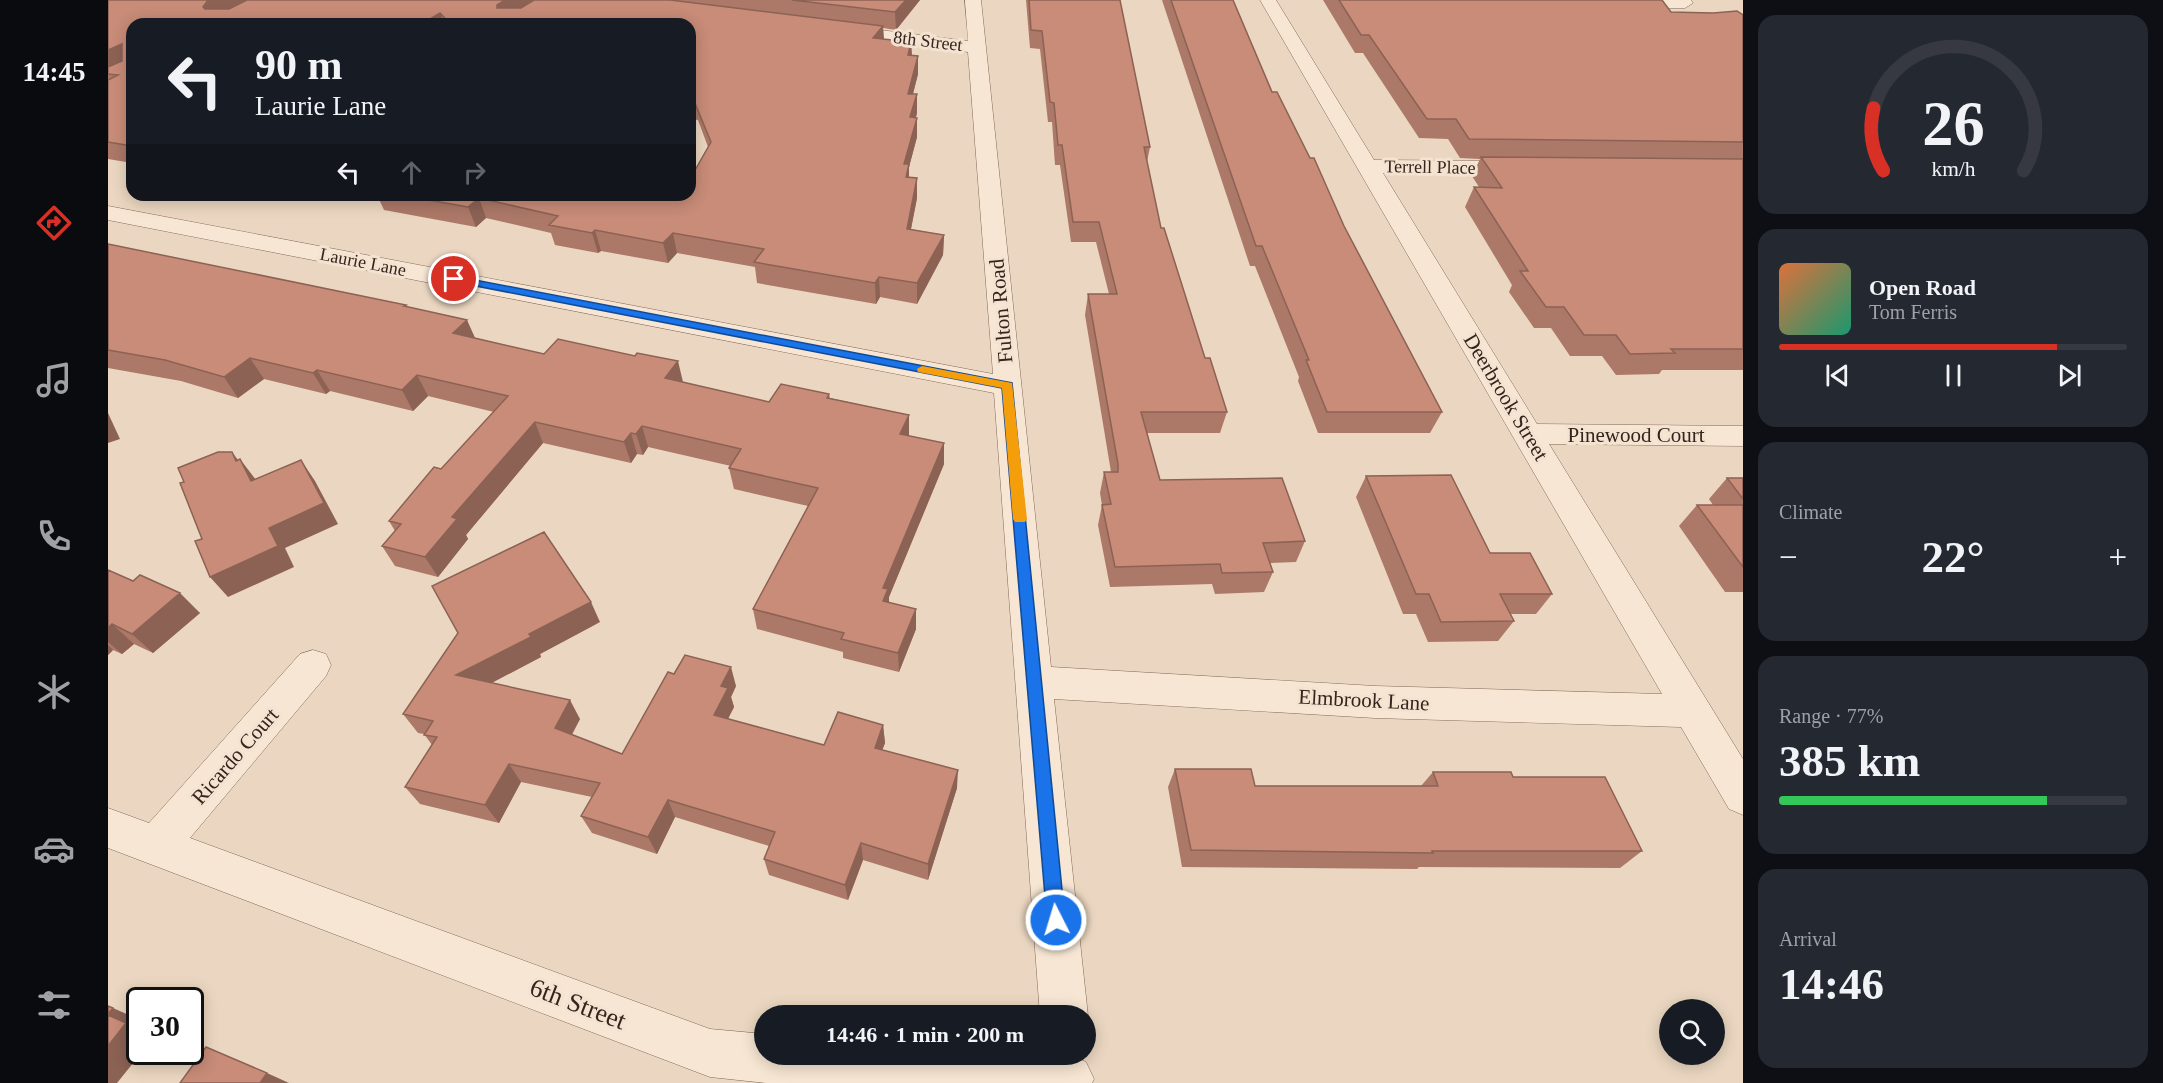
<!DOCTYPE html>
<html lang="en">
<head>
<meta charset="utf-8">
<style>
  :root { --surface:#171b24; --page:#242831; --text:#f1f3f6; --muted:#9ea1a6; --line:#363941; --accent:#d93025 }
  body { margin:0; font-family:Georgia,serif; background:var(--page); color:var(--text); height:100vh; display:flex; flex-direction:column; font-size:22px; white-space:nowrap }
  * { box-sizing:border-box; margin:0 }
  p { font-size:20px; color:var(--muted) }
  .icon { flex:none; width:33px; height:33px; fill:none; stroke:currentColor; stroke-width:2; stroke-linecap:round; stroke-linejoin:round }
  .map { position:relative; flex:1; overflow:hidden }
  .panel { display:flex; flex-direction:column; gap:15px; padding:15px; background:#0d0f14; width:420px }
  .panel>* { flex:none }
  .banner { position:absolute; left:18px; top:18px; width:570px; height:183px; border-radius:18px; box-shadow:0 3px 15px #0003; background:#171b24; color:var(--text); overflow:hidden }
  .tools { position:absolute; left:1551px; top:999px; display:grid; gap:12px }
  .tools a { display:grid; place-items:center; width:66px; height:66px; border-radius:50%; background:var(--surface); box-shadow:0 3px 15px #0003; font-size:30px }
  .speed { position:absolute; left:18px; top:987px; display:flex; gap:12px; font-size:30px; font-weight:700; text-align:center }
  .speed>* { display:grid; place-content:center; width:78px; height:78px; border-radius:50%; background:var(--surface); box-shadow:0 3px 15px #0003; line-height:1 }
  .speed .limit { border:3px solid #111; border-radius:9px; background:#fff; color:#111 }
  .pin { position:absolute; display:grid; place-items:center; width:51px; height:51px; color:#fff; margin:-26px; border:3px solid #fff; border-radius:50%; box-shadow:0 2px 6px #0007 }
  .me { position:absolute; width:66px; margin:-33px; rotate:355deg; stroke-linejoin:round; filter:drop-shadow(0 0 4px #0008) }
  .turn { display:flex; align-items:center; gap:21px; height:126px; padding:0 30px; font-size:27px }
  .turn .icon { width:78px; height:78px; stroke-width:2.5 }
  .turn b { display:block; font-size:42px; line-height:51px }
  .lanes { display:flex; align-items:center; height:57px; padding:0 30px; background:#0003; justify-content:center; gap:30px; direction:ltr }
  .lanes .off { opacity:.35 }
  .big { font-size:45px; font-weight:800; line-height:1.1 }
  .panel .card { flex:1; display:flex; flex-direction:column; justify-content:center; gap:9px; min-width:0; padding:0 21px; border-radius:18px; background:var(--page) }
  .panel .dial { align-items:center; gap:0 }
  .dial svg { height:156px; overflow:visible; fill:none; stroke:var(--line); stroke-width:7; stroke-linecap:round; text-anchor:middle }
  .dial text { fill:var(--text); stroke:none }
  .song { display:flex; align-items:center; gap:18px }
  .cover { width:72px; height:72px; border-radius:9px; background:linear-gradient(135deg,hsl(20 70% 55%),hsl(160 70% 35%)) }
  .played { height:6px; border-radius:3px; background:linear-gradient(90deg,var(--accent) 80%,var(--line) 80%) }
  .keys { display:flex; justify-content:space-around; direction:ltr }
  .heat { display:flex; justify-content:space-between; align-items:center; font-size:33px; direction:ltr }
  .charge { height:9px; border-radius:4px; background:linear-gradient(90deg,#34c759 77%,var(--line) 0) }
  .trip { position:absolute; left:646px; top:1005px; width:342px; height:60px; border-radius:30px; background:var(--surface); box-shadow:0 3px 15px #0003; font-weight:800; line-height:60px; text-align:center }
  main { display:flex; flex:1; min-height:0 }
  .dock { display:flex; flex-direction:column; width:108px; justify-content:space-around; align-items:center; background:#090b0e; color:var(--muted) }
  .dock .icon { width:42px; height:42px }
  .dock .on { color:var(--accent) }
  .dock b { font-size:27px; color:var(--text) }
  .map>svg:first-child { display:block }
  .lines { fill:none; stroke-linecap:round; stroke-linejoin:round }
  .minor-casing { stroke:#84695a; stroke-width:1 }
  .minor { fill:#f7e6d3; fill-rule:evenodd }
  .wall { fill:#ac7867 }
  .shaded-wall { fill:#8c6254 }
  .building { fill:#c88c78; stroke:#8c6254; stroke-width:1.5 }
  .route { fill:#1a73e8; stroke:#114b97; stroke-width:1.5 }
  .slow { fill:#f59e0b }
  .labels { text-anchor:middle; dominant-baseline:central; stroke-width:6; stroke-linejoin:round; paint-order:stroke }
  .far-street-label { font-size:18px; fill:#34241d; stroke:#f3e3d0 }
  .street-label { font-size:21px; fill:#34241d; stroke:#f3e3d0 }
  .near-street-label { font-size:26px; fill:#34241d; stroke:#f3e3d0 }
</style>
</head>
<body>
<main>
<nav class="dock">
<b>14:45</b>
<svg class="icon on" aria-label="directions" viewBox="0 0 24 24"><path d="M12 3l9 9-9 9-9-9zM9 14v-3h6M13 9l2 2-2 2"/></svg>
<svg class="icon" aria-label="music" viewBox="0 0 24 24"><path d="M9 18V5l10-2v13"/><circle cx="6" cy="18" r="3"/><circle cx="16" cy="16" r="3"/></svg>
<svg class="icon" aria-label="phone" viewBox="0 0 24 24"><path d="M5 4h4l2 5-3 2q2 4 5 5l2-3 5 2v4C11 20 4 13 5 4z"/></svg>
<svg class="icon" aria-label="climate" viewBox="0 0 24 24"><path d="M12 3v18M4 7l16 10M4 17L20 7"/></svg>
<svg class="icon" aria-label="car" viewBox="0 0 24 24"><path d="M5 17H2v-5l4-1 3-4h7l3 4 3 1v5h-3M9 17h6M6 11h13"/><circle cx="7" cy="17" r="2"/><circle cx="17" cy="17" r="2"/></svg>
<svg class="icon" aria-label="filters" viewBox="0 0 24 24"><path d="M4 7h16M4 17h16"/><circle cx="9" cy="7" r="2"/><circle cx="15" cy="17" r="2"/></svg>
</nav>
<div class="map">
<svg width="1635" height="1083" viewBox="0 0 1635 1083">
  <rect width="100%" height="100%" fill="#ebd7c1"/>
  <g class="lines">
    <defs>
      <path id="minor" d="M857,0H873L943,667L1267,686L1554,694L1152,0H1168L1266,160L1411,161L1419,163L1422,168L1419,173L1411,175L1275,173L1429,424L1635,426V446L1441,444L1635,759V815L1621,809L1573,727L1267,718L946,699L980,1016L978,1020V1016H932L886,393L0,220V206L885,374L860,52L732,35L726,34L723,30L726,26L732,25L860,41Z
        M1504,0H1583L1585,3L1577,8H1510L1504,7L1502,3Z
        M205,650L218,654L223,665L218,676L82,838L602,1029L657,1034V1054H961L978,1062L986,1079L984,1083H658L602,1077L0,848V808L41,823L192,654Z"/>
    </defs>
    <use href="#minor" class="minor-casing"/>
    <use href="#minor" class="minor"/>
  </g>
  <path class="wall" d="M0,0H812L788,30L775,28L776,39L803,42L804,55L810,56V74L805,94H809V113L808,118H809V137L801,167V177L809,178V198L803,229L836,235L835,255L809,304L772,297L768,304L649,283L647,267L569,253L560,263L493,251L490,253L447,245L443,233L378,218L368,227L276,210L270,197L257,195H545L564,198L582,195L600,147L590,120L582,119V24H24V163L0,159Z
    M918,0H1012L1042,147L1039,162L1053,228L1097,358L1119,412L1112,433H1039L1052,480L1197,541L1188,562L1161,563L1165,572L1156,592L1107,594L1104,584L1002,587L990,525L994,505L992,493L996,472H1003L977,315L980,294H1001L988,242H963L952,165H947L944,122H940L932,49L922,48Z
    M1054,0H1125L1164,92L1334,412L1322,433H1210L1190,381L1191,377L1147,266H1142Z
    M1215,0H1554L1563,12L1635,15V370H1554L1551,374L1508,375L1494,356H1462L1443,328H1426L1401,292L1404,285L1357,207L1366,187H1371L1364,176L1372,159L1352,158L1340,139L1311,138L1255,53H1247Z
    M0,244L298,305V307L367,338L436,354L575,382L661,402L721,394L722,398L801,415V436L836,443V464L781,597V602L808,629L791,672L735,658V652L649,629L645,609L700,506L626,489L621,468L623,466L540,447L535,455L529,454L523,463L435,443L358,535L360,539L330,577L287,566L274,546L287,531L281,521L333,469L386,412L320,396L305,411L222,391L218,394L156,379L130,398L73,381L0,368Z
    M1258,476L1382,553L1444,594L1428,614H1402L1406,621L1390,641L1320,642L1308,614H1295L1248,497Z
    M1619,478L1635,499V592H1617L1571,526L1589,505H1605L1601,499Z
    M0,570L92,613L45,653L26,644L14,654L5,650L0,655Z
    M492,622L432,654L433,657L383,683L472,719L464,735L514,754L628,686L623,697L626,707L620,719L716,745L775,725L777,743L774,750L849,788L820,880L755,860L740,900L661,875L656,859L661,846L567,817L549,854L484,833L473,816L484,797L413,782L391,823L312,804L297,787L324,745L316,734L310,733L295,714Z
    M1067,769L1147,786H1313L1325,772L1405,777L1534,851L1512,868L1311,867L1309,869L1074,867L1060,787Z"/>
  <path class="shaded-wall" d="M100,0H145L108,18L95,7Z
    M397,0H427L395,22L389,8V5Z
    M798,0H812L788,30L787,12Z
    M332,13L336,24H314Z
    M775,26L776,44L765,38Z
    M803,42L804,60L800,55Z
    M14,44L24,61L0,73V50Z
    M810,56V74L800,113V94Z
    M809,94V113L802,136V117Z
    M809,118V137L801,167V183L798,197L796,164Z
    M809,178V198L799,249V229Z
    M371,198L378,218L368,227L360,207Z
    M487,230L493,251L490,253L484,233Z
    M565,233L569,253L560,263L555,243Z
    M836,235L835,255L809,304V283Z
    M771,277L772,297L768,304L767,283Z
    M359,320L368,340L345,333Z
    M142,358L156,379L130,398L116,377Z
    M570,361L575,382L557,378Z
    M209,370L222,391L218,394L205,373Z
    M309,375L320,396L305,411L294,390Z
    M0,413L12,439L0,443Z
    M801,415V436L792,434Z
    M427,422L435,443L358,535L360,539L330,577L317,557L344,517Z
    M534,426L540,447L535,455L528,434Z
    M523,433L529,454L523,463L516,442Z
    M836,443V464L781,597V609L776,621L775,588Z
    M124,452L136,468L132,459L148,480L159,502L128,461Z
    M193,460L207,481L230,524L177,548L186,567L120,597L102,577L161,528Z
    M72,593L92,613L45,653L24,634Z
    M483,602L492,622L432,654L433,657L361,695L348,675L421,634Z
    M808,609V629L791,672L790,653Z
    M4,624L26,644L14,654L0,642V628Z
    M0,645L5,650L0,655Z
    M623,667L628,686L623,697L626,707L612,734L606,715L613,686Z
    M462,700L472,719L457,746L447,728Z
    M775,725L777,743L768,766L767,748Z
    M401,764L413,782L391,823L377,805Z
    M850,770L849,788L820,880V864Z
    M560,800L567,817L549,854L540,837Z
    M753,843L755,860L740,900L737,885Z
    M5,1008L32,1020V1023L28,1027L32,1028V1052H34L9,1083H0V1014Z
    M159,1073L181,1083H152Z"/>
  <path class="building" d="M0,0H100L95,7L97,9H121L139,0H397L389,5V8H413L426,0H562L775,26L765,38L803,42L800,55L810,56L800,94H809L802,117L809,118L796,164H801L798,177L809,178L799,229L836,235L809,283L771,277L767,283L646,262L656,249L565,233L555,243L487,230L484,233L441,225L450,216L371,198L360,207L292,195H545L564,198L567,195H582V179L603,142L586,101H582V24H342L332,13L314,24H24V146L0,142V80L10,75L0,74V67L14,61V44L0,50Z
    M684,0H798L787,12Z
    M921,0H1012L1042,147H1036L1053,228H1056L1097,358H1102L1119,412H1033L1052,480L1174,478L1197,541L1155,543L1165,572L1114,573L1112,564L1007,567L994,505L1003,504L996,472H1010V464L980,294H1009L991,222H965L954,145H950L946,103L942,102L934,31L923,30Z
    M1063,0H1125L1164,92H1169L1202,158H1206L1236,226L1334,412H1219L1198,360H1201L1154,246H1148Z
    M1231,0H1554L1563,12L1605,13L1629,11L1635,15V142L1361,139L1348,119H1319L1261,35H1253Z
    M1373,157L1635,159V349H1563L1567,353L1522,354L1508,335H1476L1456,307H1438L1412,271H1420L1366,187L1394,188Z
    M0,244L298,305L296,306L359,320L345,333L436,354L450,339L527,356L529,353L570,361L557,378L661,402L673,384L721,394L719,398L801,415L792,434L836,443L775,588L780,589L775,601L808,609L790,653L733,639L736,633L645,609L710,488L621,468L633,449L534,426L528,434L523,433L516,442L427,422L344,517L349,519L317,557L274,546L293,524L281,521L326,467L333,469L400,396L309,375L294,390L209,370L205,373L142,358L116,377L57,360L0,350Z
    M110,452H124L128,461L132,459L143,481L193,460L216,503L161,528L170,546L102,577L87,541L94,539L72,483L76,482L70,468Z
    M1343,475L1382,553H1422L1444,594H1392L1406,621L1333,622L1321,594H1308L1258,476Z
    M1619,478H1635V499Z
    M1589,505H1635V567Z
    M436,532L483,602L421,634L423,637L348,675L462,700L447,728L514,754L560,672L566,674L577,655L623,667L613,686L620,688L606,715L716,745L730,712L775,725L767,748L850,770L820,864L753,843L737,885L656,859L667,832L560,800L540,837L473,816L492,783L401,764L377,805L297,787L329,737L316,735L325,721L295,714L350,633L324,586Z
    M0,570L25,581L32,575L72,593L24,634L4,624L0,628Z
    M1067,769H1143L1147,786H1330L1325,772H1403L1405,777H1497L1534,851H1324L1325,853L1083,850Z
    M0,1006L5,1008L0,1014Z
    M0,1015L18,1023L0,1046Z
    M98,1047L159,1073L152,1083H72Z"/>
  <path class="route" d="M346,276L904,383L957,920L954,927L948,929L941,927L939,920L894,388L342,281L341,279Z"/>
  <path class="slow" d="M814,366L904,383L919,519L917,522H907L905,519L894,388L810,372L809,369Z"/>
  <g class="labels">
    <g class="far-street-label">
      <text transform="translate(820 41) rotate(7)">8th Street</text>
      <text transform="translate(1322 167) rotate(1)">Terrell Place</text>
      <text transform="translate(255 262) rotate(11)">Laurie Lane</text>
    </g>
    <g class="street-label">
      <text transform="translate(893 311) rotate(-95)">Fulton Road</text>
      <text transform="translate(1398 397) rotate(59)">Deerbrook Street</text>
      <text x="1528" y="435">Pinewood Court</text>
      <text transform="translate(1256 700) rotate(3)">Elmbrook Lane</text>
      <text transform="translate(127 756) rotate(-49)">Ricardo Court</text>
    </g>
    <g class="near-street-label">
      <text transform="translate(470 1004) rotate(21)">6th Street</text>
    </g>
  </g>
</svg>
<div class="tools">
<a><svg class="icon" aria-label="search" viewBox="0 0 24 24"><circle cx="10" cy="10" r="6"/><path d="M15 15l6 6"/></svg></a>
</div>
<div class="speed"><div class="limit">30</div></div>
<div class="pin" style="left:346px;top:279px;background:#d93025"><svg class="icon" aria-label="arrive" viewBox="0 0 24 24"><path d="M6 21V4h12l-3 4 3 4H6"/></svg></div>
<svg class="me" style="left:948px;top:920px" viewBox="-20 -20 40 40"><circle r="17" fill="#1a73e8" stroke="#fff" stroke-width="3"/><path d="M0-11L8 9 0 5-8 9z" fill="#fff"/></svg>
<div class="trip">14:46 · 1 min · 200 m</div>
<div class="banner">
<div class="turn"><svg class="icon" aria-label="left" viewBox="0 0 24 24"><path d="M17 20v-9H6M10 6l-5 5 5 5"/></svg><div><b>90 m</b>Laurie Lane</div></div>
<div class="lanes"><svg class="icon" aria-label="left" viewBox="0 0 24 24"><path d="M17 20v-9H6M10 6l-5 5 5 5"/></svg><svg class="icon off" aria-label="ahead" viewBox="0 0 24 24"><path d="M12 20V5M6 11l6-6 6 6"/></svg><svg class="icon off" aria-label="right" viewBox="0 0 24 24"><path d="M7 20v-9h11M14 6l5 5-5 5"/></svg></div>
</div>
</div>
<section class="panel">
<div class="card dial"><svg viewBox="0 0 100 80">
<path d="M14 69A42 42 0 1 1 86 69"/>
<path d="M14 69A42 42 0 0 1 9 37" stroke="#d93025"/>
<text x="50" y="56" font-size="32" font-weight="700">26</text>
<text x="50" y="72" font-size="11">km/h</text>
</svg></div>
<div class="card">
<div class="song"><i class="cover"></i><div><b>Open Road</b><p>Tom Ferris</p></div></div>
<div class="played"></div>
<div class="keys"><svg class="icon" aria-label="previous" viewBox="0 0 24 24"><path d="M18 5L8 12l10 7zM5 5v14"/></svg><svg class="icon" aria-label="pause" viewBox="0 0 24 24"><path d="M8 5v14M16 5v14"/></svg><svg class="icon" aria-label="next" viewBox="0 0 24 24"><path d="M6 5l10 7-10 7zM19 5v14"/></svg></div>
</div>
<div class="card"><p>Climate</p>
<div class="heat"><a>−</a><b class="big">22°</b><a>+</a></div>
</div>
<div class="card"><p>Range · 77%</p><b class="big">385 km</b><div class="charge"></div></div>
<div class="card"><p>Arrival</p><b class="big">14:46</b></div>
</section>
</main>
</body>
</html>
